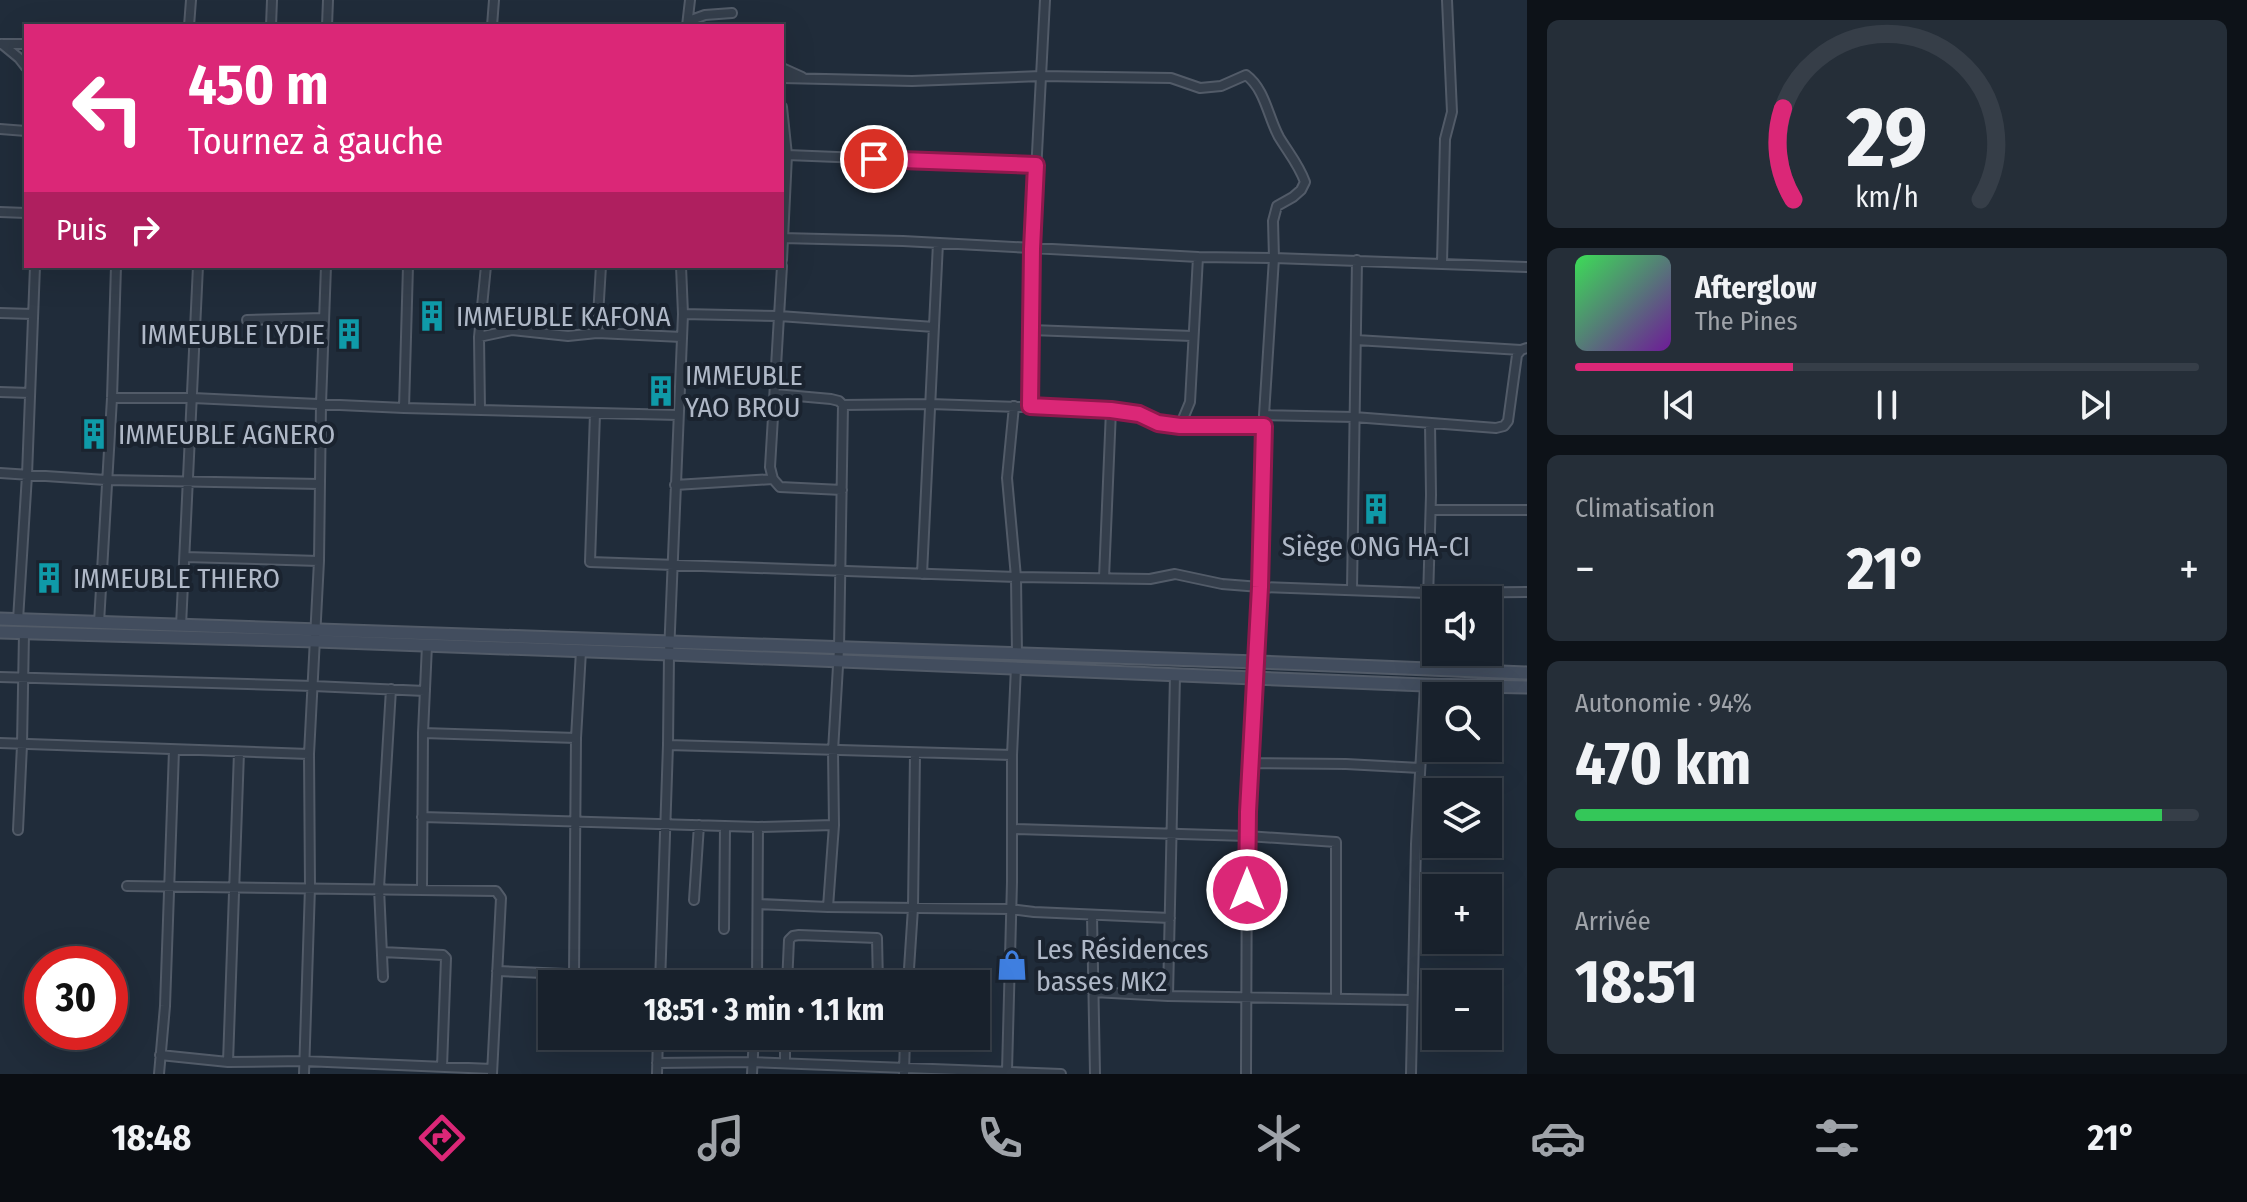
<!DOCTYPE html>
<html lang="fr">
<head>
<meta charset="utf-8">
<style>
  :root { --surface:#18212c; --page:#252e38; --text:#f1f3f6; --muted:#9fa3a9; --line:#363e48; --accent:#db2777 }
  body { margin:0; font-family:"Fira Sans Condensed",sans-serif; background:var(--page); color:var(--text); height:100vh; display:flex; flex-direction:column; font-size:30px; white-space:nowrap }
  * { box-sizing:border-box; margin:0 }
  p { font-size:26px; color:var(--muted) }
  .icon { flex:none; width:44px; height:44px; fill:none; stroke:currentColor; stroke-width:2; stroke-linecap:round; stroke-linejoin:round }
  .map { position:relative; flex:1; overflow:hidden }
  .sheet { display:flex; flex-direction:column; gap:20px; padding:20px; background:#0d1218; width:720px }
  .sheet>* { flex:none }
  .guide { position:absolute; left:24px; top:24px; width:760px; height:244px; border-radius:0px; box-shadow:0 8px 32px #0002,0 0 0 2px var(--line); background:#db2777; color:#fff; overflow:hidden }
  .controls { position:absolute; left:1422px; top:586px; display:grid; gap:16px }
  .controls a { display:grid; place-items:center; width:80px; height:80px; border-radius:0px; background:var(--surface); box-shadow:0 8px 32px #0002,0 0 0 2px var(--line); font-size:40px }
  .speed { position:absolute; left:24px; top:946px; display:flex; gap:16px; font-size:40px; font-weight:700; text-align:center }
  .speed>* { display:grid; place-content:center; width:104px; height:104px; border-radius:50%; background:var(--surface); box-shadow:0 8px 32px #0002,0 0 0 2px var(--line); line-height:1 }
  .speed .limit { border:12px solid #d22; background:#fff; color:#111 }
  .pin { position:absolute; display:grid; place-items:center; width:68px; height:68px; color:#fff; margin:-34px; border:4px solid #fff; border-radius:50%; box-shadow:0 2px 8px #0007 }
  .me { position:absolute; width:88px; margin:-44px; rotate:0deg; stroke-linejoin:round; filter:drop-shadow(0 0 6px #0008) }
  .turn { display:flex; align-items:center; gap:28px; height:168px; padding:0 32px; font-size:36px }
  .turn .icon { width:104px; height:104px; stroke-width:2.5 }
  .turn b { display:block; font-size:56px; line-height:68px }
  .then { display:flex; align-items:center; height:76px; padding:0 32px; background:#0003; gap:16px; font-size:30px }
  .big { font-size:60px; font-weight:700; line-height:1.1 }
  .sheet .tile { flex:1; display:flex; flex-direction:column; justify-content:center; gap:12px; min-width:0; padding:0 28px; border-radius:12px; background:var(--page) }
  .sheet .dial { align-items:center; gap:0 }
  .dial svg { height:208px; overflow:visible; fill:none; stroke:var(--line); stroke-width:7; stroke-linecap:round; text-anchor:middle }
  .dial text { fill:var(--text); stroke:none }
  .song { display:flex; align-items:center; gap:24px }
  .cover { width:96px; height:96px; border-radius:12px; background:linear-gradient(135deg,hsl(130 70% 55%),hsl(280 70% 35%)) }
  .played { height:8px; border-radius:4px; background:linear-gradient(90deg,var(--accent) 35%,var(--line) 35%) }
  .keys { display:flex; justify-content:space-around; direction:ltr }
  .heat { display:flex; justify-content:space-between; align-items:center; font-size:44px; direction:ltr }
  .charge { height:12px; border-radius:6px; background:linear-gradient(90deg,#34c759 94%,var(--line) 0) }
  .trip { position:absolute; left:538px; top:970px; width:452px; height:80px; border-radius:0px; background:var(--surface); box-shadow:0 8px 32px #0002,0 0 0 2px var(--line); font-weight:700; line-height:80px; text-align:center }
  .menu { display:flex; height:128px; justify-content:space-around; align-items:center; background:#0a0d12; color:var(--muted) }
  .menu .icon { width:56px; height:56px }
  .menu .on { color:var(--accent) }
  .menu b { font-size:36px; color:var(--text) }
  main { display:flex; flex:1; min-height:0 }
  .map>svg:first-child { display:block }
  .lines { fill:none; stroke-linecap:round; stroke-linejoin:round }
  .minor-casing { stroke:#525b68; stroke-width:12 }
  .secondary-casing { stroke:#525b68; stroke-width:15 }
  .minor { stroke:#343e4b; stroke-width:8 }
  .secondary { stroke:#424d5e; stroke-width:11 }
  .route-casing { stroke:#8e194d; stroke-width:20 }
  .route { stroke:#db2777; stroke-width:14 }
  .labels { text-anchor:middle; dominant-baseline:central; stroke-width:8; stroke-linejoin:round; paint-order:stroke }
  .poi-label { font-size:28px; fill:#afb8c7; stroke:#1a232f; text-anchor:start }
</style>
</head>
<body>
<main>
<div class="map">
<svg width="1527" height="1074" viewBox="0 0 1527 1074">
  <rect width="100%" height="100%" fill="#202c3a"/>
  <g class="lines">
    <defs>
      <path id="minor" d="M189,26L191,0
        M271,26L272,0
        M327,26L328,0
        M492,26L494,0
        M687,26L690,0
        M692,26L694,19L705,15L732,13
        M1,44H26
        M2,44L19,58L26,67
        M782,68L802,77
        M782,78L912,81L1041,76L1171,78L1200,88L1221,86L1246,75C1265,89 1268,117 1279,137C1288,152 1299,165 1305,182L1301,190L1293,197L1277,206L1273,221L1274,258L1264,415L1260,587L1247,836L1246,1074
        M782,107L787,155L782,260
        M0,129L26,131
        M787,155L1036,165
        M0,212L26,213
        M782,238L903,241L1198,257L1274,258L1527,267
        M1442,263L1445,139L1452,112L1447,0
        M782,266L770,467L773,479L780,487L842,490
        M0,313L33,314
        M683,314L779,316L934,327
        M247,320L324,318
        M1031,330L1192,336
        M597,333L601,266
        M479,337L512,330L568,336L597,333L682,337
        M1356,340L1521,350
        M0,392L30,393
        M775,394L831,399L839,401L843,405L930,404L1111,410L1139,414L1158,423L1180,426H1264
        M112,398H193L404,408L678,415
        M1014,406L1007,478L1016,577L1017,655
        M1030,406L1032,249L1045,0
        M404,408L408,266
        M480,410L479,337L486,266
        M595,413L590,562L1016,577L1150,579L1175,574L1222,584L1260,587L1427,593L1527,592
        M1264,415L1354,417L1496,428L1504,426L1508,421L1517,355L1521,350L1527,348
        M1180,426L1190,402L1198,257
        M0,473L106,480L320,484
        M675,485L773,479
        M1431,510H1527
        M185,557L319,561
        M922,574L938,243
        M1104,578L1111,410
        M1352,590L1357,260
        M18,620L27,475L35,266
        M99,623L112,398L116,266
        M181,626L198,266
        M1426,669L1431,495L1430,423
        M0,677L313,686L425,691
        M423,733L576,738
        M0,743L309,754
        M668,745L1012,755
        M1251,763L1346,764L1420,768
        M422,817L758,827L834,825
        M1012,829L1247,836L1336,842V998
        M18,830L22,745L24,633
        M127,886L496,891L501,898L492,1074
        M422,889L423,733L427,645
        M694,900L699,825
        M759,904L828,907L1010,909L1034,912L1170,918
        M828,907L834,825L833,751L839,649L843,405
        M1092,916L1095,1074
        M724,929L725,826
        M382,952L443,955L446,958L442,1067
        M497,971L660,978H758
        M574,974L576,738L581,651
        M383,977L379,888L391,689
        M787,979L878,981
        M660,984L668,745L669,654L683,314L681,266
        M757,984L758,827
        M787,984L789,940L793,936L799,935L877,938L878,984
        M908,984L913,908L915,753
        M1093,992L1168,996L1412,1000
        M1168,996L1175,675
        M160,1055L228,1062L304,1061L492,1069
        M228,1062L239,752
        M657,1063L752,1062L1061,1074
        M785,1063V1036
        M1007,1071L1012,882V755L1016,667
        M159,1074L165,1006L174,750
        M304,1074L310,887L309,754L319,561L321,404L326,266
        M657,1074L658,1036
        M752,1074L754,1036
        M904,1074L905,1036
        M1411,1074L1416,844L1425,685"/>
      <path id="secondary" d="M0,619L1257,662L1527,673
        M0,632L316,641L669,654L1425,685L1527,687"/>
    </defs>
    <use href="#minor" class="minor-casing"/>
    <use href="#secondary" class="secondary-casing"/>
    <use href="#minor" class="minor"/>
    <use href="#secondary" class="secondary"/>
  </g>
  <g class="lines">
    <defs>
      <path id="route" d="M874,159L1036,165L1032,249L1030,406L1111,410L1139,414L1158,423L1180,426H1264L1260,587L1248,812L1247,890"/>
    </defs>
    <use href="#route" class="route-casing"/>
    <use href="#route" class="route"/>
  </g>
  <defs>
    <symbol id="building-bare" viewBox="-9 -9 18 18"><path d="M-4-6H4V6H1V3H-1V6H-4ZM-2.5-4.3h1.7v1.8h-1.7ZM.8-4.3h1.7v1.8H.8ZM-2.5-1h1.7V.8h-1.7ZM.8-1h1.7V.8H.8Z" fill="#0f9aa8" stroke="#1a232f" stroke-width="2.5" paint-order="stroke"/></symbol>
    <symbol id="shop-bare" viewBox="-9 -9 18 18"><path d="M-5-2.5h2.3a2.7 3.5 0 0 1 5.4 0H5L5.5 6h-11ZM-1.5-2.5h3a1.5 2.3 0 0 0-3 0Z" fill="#3f7fe0" stroke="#1a232f" stroke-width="2.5" paint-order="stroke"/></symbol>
  </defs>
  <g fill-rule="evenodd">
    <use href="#building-bare" x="410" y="294" width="44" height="44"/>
    <use href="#building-bare" x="327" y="312" width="44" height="44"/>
    <use href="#building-bare" x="639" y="369" width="44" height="44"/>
    <use href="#building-bare" x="72" y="412" width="44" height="44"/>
    <use href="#building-bare" x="1354" y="487" width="44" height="44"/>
    <use href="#building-bare" x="27" y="556" width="44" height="44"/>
    <use href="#shop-bare" x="990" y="943" width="44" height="44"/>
  </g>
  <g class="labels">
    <g class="poi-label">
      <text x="456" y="316">IMMEUBLE KAFONA</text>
      <text x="325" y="334" text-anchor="end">IMMEUBLE LYDIE</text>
      <text x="685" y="375">IMMEUBLE<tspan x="685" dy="32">YAO BROU</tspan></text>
      <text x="118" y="434">IMMEUBLE AGNERO</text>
      <text x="1376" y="546" text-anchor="middle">Siège ONG HA-CI</text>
      <text x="73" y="578">IMMEUBLE THIERO</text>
      <text x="1036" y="949">Les Résidences<tspan x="1036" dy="32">basses MK2</tspan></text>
    </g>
  </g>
</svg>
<div class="controls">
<a><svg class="icon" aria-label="sound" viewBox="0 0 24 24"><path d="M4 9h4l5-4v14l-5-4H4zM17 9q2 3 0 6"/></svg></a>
<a><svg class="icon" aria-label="search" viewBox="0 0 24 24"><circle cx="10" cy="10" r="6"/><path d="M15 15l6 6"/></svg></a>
<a><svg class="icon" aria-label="layers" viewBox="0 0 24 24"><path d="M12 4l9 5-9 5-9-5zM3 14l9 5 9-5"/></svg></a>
<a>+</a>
<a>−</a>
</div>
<div class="speed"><div class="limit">30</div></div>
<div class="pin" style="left:874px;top:159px;background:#d93025"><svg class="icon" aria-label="arrive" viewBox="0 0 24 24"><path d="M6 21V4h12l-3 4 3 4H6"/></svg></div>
<svg class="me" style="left:1247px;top:890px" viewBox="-20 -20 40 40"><circle r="17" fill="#db2777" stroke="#fff" stroke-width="3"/><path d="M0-11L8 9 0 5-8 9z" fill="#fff"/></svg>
<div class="trip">18:51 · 3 min · 1.1 km</div>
<div class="guide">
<div class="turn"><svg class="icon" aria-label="left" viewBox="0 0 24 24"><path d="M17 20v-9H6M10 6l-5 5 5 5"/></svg><div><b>450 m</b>Tournez à gauche</div></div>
<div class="then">Puis<svg class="icon" aria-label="right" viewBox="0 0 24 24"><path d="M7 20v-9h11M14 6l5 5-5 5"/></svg></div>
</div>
</div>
<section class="sheet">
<div class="tile dial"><svg viewBox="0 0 100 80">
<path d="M14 69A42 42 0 1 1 86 69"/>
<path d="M14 69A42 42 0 0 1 10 34" stroke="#db2777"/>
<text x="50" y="56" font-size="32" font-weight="700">29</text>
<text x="50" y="72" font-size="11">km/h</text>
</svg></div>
<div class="tile">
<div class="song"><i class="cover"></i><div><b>Afterglow</b><p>The Pines</p></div></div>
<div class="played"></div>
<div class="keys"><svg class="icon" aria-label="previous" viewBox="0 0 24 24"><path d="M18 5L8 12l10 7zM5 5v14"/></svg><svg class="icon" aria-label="pause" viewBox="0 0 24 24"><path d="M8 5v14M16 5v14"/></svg><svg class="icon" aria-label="next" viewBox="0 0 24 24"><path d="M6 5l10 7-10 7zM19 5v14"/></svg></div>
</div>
<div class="tile"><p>Climatisation</p>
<div class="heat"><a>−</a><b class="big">21°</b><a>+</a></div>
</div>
<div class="tile"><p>Autonomie · 94%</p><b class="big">470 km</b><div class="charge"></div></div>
<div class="tile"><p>Arrivée</p><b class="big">18:51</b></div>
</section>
</main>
<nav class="menu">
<b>18:48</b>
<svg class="icon on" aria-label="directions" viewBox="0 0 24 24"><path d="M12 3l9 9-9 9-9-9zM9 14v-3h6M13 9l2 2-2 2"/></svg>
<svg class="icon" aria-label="music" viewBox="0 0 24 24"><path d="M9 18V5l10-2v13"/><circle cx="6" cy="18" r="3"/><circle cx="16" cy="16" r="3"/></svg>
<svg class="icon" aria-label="phone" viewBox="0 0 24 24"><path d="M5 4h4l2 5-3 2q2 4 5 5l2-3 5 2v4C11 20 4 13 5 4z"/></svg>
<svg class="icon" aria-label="climate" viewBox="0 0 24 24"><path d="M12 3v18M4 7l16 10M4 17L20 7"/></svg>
<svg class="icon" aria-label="car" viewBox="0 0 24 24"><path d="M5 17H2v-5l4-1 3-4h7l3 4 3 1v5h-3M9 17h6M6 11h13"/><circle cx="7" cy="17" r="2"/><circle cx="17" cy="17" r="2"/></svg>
<svg class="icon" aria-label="filters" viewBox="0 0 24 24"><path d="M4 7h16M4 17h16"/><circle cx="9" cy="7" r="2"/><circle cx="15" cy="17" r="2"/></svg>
<b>21°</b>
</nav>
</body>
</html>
